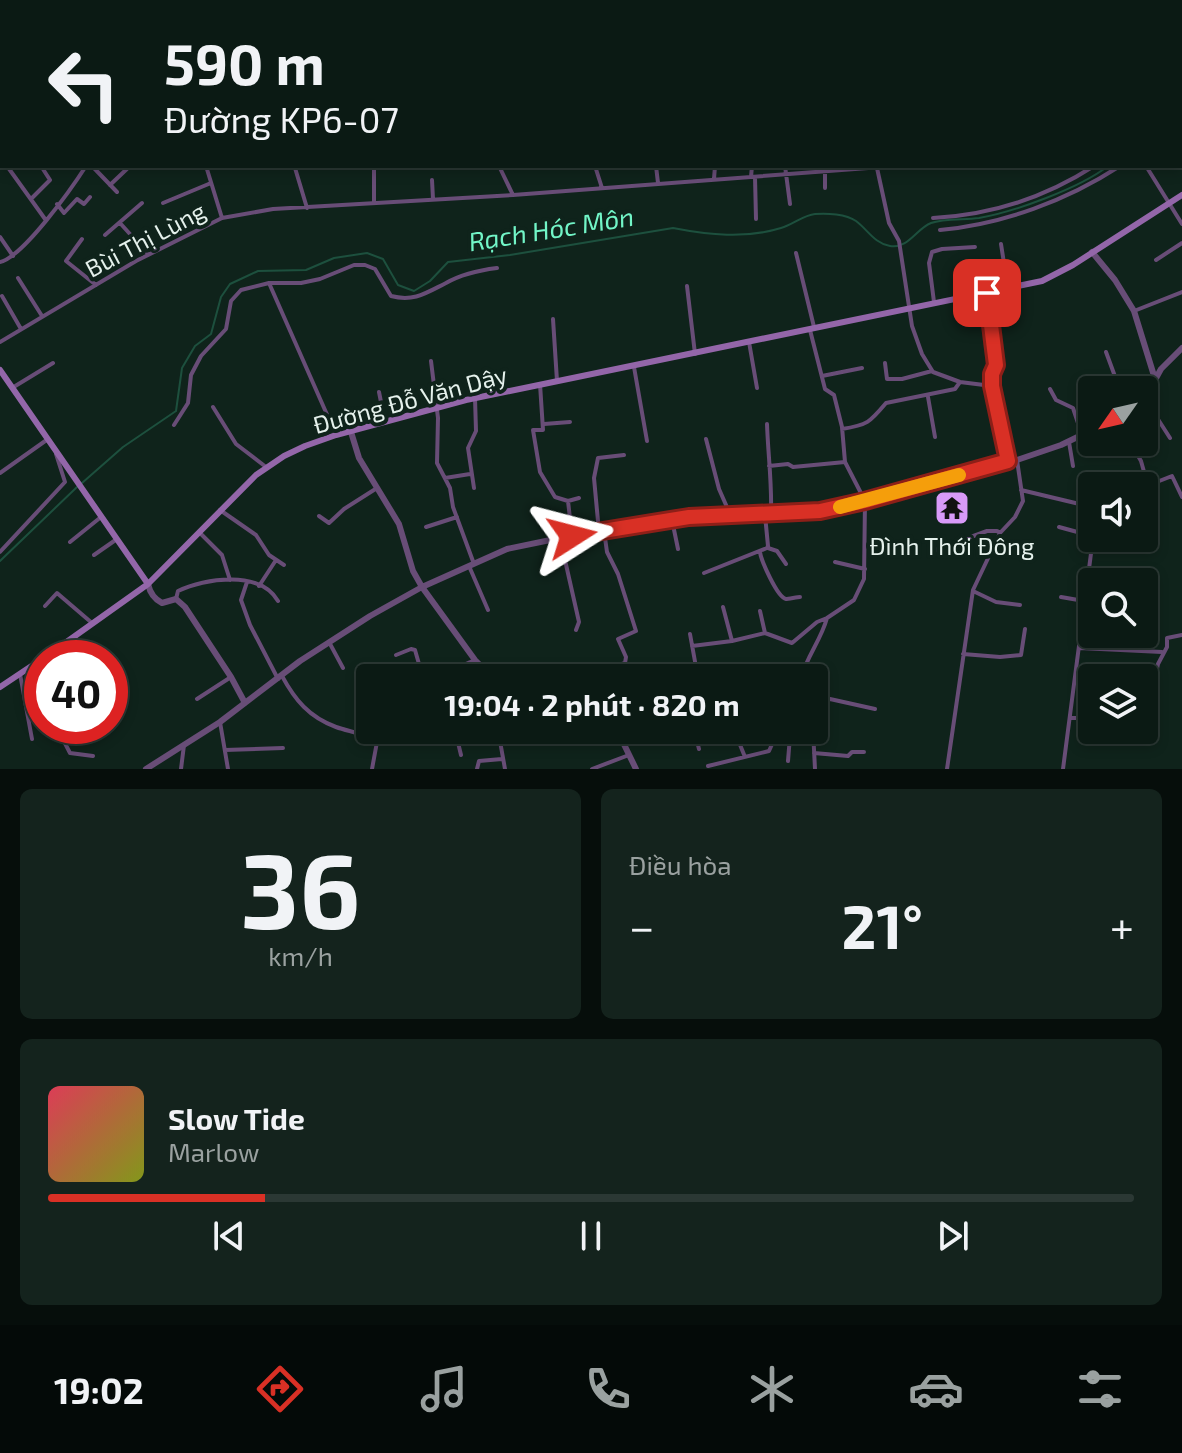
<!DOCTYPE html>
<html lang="vi">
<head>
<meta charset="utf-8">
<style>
  :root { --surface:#0b1a14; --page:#14231d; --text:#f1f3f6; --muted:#9aa1a0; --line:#2b3834; --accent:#d93025 }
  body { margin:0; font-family:"Exo 2",sans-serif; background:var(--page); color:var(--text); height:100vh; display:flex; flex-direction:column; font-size:30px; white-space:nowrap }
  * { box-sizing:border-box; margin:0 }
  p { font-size:26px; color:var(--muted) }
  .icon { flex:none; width:44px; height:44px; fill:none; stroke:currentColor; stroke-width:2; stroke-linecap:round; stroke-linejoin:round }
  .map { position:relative; height:769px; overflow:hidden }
  .panel { display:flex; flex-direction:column; gap:20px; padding:20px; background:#060e0b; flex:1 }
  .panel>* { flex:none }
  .hud { position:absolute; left:0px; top:0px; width:1182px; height:168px; box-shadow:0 4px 12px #0003,0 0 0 2px var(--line); background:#0b1a14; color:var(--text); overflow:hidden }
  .needle { width:52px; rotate:236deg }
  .buttons { position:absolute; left:1078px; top:376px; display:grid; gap:16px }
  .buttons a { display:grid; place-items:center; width:80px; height:80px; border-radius:8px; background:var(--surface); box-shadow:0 4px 12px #0003,0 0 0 2px var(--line); font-size:40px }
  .speed { position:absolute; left:24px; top:640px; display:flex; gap:16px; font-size:40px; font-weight:700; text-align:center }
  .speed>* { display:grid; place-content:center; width:104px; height:104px; border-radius:50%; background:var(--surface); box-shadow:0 4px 12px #0003,0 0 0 2px var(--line); line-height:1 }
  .speed .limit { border:12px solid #d22; background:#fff; color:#111 }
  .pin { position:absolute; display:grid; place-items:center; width:68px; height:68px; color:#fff; margin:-34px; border-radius:16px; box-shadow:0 4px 12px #0006 }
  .me { position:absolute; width:88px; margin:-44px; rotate:81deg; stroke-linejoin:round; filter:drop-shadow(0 0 6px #0008) }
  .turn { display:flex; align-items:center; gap:28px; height:168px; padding:0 32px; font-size:36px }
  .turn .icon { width:104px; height:104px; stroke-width:2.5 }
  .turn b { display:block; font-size:56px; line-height:68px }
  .big { font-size:60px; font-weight:700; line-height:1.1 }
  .panel .card { flex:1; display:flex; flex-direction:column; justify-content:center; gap:12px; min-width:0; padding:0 28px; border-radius:12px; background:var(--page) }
  .panel .dial { align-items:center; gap:0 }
  .dial b { font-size:104px; line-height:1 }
  .song { display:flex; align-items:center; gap:24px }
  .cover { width:96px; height:96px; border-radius:12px; background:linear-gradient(135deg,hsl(350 70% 55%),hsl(70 70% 35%)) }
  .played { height:8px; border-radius:4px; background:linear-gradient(90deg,var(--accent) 20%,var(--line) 20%) }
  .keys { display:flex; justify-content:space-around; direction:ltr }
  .heat { display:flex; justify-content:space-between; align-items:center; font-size:44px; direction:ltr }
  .panel .tiles { flex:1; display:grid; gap:20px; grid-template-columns:1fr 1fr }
  .card:last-child { grid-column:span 2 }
  .trip { position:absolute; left:356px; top:664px; width:472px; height:80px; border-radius:8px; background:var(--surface); box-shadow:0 4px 12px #0003,0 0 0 2px var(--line); font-weight:700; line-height:80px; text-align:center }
  .tab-bar { display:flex; height:128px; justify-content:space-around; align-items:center; background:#040a08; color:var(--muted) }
  .tab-bar .icon { width:56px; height:56px }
  .tab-bar .active { color:var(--accent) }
  .tab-bar b { font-size:36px; color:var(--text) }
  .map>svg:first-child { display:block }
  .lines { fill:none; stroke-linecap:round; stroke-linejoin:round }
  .stream { stroke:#1d503e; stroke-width:2 }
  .minor { stroke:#684d77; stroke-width:4 }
  .tertiary { stroke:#684d77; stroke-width:6 }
  .secondary { stroke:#9366a9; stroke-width:6 }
  .primary { stroke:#b479d1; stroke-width:7 }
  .route-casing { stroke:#8d1f18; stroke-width:20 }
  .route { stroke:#d93025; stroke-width:14 }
  .slow { stroke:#f59e0b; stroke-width:14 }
  .labels { text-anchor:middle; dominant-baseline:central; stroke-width:8; stroke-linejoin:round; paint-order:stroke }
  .street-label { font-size:24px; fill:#e5f1ec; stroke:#0f231b }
  .poi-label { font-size:24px; fill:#e5f1ec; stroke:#0f231b }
  .water-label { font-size:26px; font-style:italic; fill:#72f5c7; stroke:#0f231b }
</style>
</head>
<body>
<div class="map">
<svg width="1182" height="769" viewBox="0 0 1182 769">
  <rect width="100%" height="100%" fill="#0f231b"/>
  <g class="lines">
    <path class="stream" d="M82,483L123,447L176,411L182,368L195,346L211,334L221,297L230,284L258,271L306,270L334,258L367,253L383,259L398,285L414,291L430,281L448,262L510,255L673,228C709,235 745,239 781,228C793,225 803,215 815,214C827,213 846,214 856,221C868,230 874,243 890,246C908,249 916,229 931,223C944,218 964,220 979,218C1014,212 1080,188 1108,166
      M0,561L77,487"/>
    <path class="minor" d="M114,0L115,2
      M250,0L252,2
      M325,0L327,2
      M398,0L400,2
      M482,0L483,2
      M521,0L522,2
      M934,0V2
      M990,0L991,2
      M119,2L122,0
      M630,2V0
      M1053,2L1056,0
      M0,20L2,23
      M0,58L2,57
      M1180,108L1182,107
      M1180,150L1182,153
      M7,166L45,219
      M92,166L117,192
      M206,166L222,218
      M374,166V203
      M499,166L513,195
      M595,166L602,188
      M656,166L658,183
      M785,166L790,204
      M1146,166L1182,224
      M295,168L307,208
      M877,168L889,223L899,241L912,326L922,354L933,372L960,382L992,386
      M751,177L752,166
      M755,177L756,219
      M714,179L715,166
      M432,180L433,199
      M110,185L130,166
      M825,188V172
      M31,199L50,180L41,166
      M163,203L211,183
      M57,204L64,213L77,199L84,204L90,197
      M933,218C990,215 1046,197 1094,166
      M120,223L148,254
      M940,230C1003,224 1066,201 1120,166
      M105,235L142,203
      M0,237L13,256
      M82,239L66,261L96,285
      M1001,244L1008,289
      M796,253L814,327
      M1156,260L1182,243
      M0,262C23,257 72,188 86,166
      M18,278L42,316
      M269,283L336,435
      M687,286L695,354
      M987,293L996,365L992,374V386L1008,461
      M2,296L21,329
      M934,302L929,263L932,252L942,249L975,247
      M1134,311L1182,292
      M553,319L557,381
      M0,342L136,261L222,218L273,209L513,195L895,166
      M749,342L757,388
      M1106,352L1120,390
      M431,361L438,418L437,463L450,488L453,507L474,564
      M885,363L887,379H902L932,371
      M634,367L647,441
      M822,376L862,368
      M540,384L543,430H533L540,472L555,497L568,501
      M12,388L53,363
      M1050,389L1056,400L1073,408L1082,435
      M379,392L385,422
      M928,397L935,437
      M1145,399L1170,438
      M213,407L236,444L266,467
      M544,424L570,422
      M767,424C768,454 772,483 771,512
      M174,425L188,403L191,375L201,356L226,329L231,301L241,290L269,283H301L320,279L354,265H365L375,269L391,296C414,302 426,293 446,283C460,275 481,270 497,268
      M842,429C868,425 870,422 886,403L955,389L960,382
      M706,439L719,489L730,514
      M1069,442L1073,466
      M1130,442L1141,461L1148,486
      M769,466L788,464L793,467L845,462
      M0,473L48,439
      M445,478L470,474
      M1144,487L1172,476L1182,497
      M474,488L468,448L476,431L475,398
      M1021,490L1092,507
      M220,510L256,535L269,555L284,565
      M319,516L329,523L344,509L377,488
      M672,520L678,549
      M426,527L457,517
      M1059,527L1092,536
      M599,532L594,478L598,458L624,455
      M200,533L222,555L230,580
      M572,536L568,501L579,498
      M560,538L579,622L576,630
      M70,542L101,517
      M768,548L777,551L786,564
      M0,552L65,482L56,454
      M760,552C761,560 777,597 786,599C788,599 798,597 800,597
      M930,552L987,531H997L1000,533
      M94,555L117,539
      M835,562L865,569
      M469,566L488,610
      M704,573L767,548L768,546L765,515
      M247,582L241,600L250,625L278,679
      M259,586L276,560
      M973,591L996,602L1020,605
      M1061,597L1084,601
      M176,599L178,591C205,578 260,570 278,601
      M45,606L57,593L92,623
      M765,633L792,643L817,622L827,618
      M690,634L698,678
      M732,641L765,633L760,611
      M329,642L343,668
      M692,646L732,641L723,607
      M1079,648L1162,652
      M963,654L1000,657L1021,655L1025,629
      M396,655L411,649L415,650L423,678
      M28,669L42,698
      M20,674L32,739
      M588,675L625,663L626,657L618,639L636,631L618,574L607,552L604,531
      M282,676C295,700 309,717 336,727C350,732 364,733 377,742L372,769
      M433,678L475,660
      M801,678C807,656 821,640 827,618L854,600L864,579L865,501L845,462L842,427L834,395L825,389L810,330
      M1151,697L1158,664L1167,647V638L1182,635
      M197,699L231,677
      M814,702L830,699L875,709
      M1070,718H1092
      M220,722L228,769
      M56,726L70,753L93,756
      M455,730L461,755
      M498,730L505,769
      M586,730H587
      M694,730L699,749
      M734,730L745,757
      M813,730L815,769
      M365,735L370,720
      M377,742L382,741L386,730
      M225,750L283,748
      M814,753L848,756L852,752H864
      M788,761L790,736
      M708,766L769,751L773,742L805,730
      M181,769L184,745
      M477,769L479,761L502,759
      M592,769L629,755
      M947,769L973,590L1000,533L1015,517L1023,501L1017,460
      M1063,769L1093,538"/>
    <path class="tertiary" d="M25,0L27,2
      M432,2L434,0
      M1092,252L1115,280L1134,311L1155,379
      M1144,400L1161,369L1182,348
      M351,432L359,458L399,524L413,571L422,587L475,660L493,678
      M148,584C150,593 154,599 162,603L176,599L185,607L231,677L245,703
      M568,678L588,675L590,678
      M617,730L636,769
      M146,769L220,722L300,661L370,616L422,587L507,549L560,538L689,517L820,511L1017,460L1061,445L1092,430"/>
    <path class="secondary" d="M0,370L148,584
      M44,658L148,584L256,475L284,456L305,446L336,435L466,400L1042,281L1073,265L1182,195
      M0,687L42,659"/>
    <path class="primary" d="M1167,0L1168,2
      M1180,27L1182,31"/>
  </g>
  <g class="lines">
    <defs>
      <path id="route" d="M572,536L689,517L820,511L865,501L1008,461L992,386V374L996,365L987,293"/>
    </defs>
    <use href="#route" class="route-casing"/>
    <use href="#route" class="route"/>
    <path class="slow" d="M840,507L959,475"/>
  </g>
  <defs>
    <symbol id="temple-square" viewBox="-11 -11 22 22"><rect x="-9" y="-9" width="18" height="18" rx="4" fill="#d89af8" stroke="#0f231b"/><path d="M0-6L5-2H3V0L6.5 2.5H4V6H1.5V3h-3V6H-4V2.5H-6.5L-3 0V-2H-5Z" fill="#111"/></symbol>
  </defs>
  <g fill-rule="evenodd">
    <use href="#temple-square" x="932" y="488" width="40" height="40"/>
  </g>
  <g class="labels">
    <g class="street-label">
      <text transform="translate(145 239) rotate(-28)">Bùi Thị Lùng</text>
      <text transform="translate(410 399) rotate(-15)">Đường Đỗ Văn Dậy</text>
    </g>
    <g class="poi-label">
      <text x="952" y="545">Đình Thới Đông</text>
    </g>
    <g class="water-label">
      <text transform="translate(551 228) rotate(-9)">Rạch Hóc Môn</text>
    </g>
  </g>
</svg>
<div class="buttons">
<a><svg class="needle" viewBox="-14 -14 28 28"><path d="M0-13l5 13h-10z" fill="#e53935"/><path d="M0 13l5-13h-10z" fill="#9aa1a0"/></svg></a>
<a><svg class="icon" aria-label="sound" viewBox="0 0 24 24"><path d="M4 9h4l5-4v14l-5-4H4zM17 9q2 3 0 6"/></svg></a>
<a><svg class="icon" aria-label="search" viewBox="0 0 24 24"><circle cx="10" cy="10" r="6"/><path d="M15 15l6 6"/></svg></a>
<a><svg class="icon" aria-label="layers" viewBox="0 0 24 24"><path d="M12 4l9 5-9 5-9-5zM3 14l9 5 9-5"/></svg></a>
</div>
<div class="speed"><div class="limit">40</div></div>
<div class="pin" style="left:987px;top:293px;background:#d93025"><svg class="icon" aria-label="arrive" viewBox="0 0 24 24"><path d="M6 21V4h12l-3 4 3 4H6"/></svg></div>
<svg class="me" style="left:572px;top:536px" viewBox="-20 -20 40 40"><path d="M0-17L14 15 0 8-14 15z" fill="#d93025" stroke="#fff" stroke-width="4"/></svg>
<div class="trip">19:04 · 2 phút · 820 m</div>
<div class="hud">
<div class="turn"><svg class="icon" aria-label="left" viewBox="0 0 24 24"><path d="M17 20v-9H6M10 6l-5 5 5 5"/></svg><div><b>590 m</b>Đường KP6-07</div></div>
</div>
</div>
<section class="panel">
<div class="tiles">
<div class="card dial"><b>36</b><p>km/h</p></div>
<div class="card"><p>Điều hòa</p>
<div class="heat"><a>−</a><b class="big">21°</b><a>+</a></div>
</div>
<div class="card">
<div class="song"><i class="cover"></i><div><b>Slow Tide</b><p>Marlow</p></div></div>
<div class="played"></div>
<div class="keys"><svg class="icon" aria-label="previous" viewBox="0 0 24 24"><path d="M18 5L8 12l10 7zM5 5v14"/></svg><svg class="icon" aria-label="pause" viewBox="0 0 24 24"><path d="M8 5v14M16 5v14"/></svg><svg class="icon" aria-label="next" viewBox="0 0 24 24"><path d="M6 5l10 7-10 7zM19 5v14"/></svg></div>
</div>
</div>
</section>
<nav class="tab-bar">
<b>19:02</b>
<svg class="icon active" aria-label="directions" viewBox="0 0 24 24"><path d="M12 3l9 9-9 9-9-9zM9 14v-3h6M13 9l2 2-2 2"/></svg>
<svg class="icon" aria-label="music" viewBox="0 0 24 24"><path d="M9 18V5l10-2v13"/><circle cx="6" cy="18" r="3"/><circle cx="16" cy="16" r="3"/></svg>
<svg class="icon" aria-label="phone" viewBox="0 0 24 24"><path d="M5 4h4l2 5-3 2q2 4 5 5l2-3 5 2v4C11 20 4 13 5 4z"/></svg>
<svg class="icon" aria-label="climate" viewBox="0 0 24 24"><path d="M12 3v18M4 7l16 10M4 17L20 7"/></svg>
<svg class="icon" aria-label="car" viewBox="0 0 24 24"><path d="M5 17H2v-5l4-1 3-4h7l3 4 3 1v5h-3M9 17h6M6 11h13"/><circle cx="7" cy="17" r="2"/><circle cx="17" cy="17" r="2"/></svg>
<svg class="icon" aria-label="filters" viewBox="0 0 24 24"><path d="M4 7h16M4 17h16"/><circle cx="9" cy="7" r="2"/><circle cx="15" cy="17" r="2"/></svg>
</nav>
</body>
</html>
